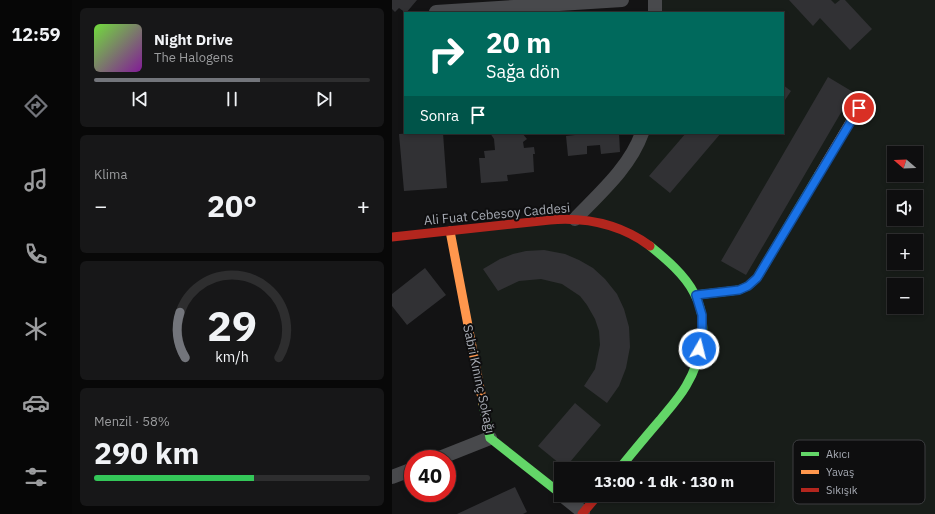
<!DOCTYPE html>
<html lang="tr">
<head>
<meta charset="utf-8">
<style>
  :root { --surface:#0e0e0f; --page:#171718; --text:#f1f3f6; --muted:#9b9c9e; --line:#2e2e2f; --accent:#73757b }
  body { margin:0; font-family:"IBM Plex Sans",sans-serif; background:var(--page); color:var(--text); height:100vh; display:flex; flex-direction:column; font-size:15px; white-space:nowrap }
  * { box-sizing:border-box; margin:0 }
  p { font-size:13px; color:var(--muted) }
  .icon { flex:none; width:22px; height:22px; fill:none; stroke:currentColor; stroke-width:2; stroke-linecap:round; stroke-linejoin:round }
  .map { position:relative; flex:1; overflow:hidden }
  .side { display:flex; flex-direction:column; gap:8px; padding:8px; background:#080808; width:320px }
  .side>* { flex:none }
  .guide { position:absolute; left:12px; top:12px; width:380px; height:122px; border-radius:0px; box-shadow:0 2px 6px #0003,0 0 0 1px var(--line); background:#00695c; color:#fff; overflow:hidden }
  .needle { width:26px; rotate:289deg }
  .controls { position:absolute; left:495px; top:146px; display:grid; gap:8px }
  .controls a { display:grid; place-items:center; width:36px; height:36px; border-radius:0px; background:var(--surface); box-shadow:0 2px 6px #0003,0 0 0 1px var(--line); font-size:20px }
  .speed { position:absolute; left:12px; top:450px; display:flex; gap:8px; font-size:20px; font-weight:700; text-align:center }
  .speed>* { display:grid; place-content:center; width:52px; height:52px; border-radius:50%; background:var(--surface); box-shadow:0 2px 6px #0003,0 0 0 1px var(--line); line-height:1 }
  .speed .limit { border:6px solid #d22; background:#fff; color:#111 }
  .pin { position:absolute; display:grid; place-items:center; width:34px; height:34px; color:#fff; margin:-17px; border:2px solid #fff; border-radius:50%; box-shadow:0 1px 4px #0007 }
  .me { position:absolute; width:44px; margin:-22px; rotate:8deg; stroke-linejoin:round; filter:drop-shadow(0 0 3px #0008) }
  .turn { display:flex; align-items:center; gap:14px; height:84px; padding:0 16px; font-size:18px }
  .turn .icon { width:52px; height:52px; stroke-width:2.5 }
  .turn b { display:block; font-size:28px; line-height:34px }
  .then { display:flex; align-items:center; height:38px; padding:0 16px; background:#0003; gap:8px; font-size:15px }
  .big { font-size:30px; font-weight:700; line-height:1.1 }
  .side .widget { flex:1; display:flex; flex-direction:column; justify-content:center; gap:6px; min-width:0; padding:0 14px; border-radius:6px; background:var(--page) }
  .side .dial { align-items:center; gap:0 }
  .dial svg { height:104px; overflow:visible; fill:none; stroke:var(--line); stroke-width:7; stroke-linecap:round; text-anchor:middle }
  .dial text { fill:var(--text); stroke:none }
  .song { display:flex; align-items:center; gap:12px }
  .cover { width:48px; height:48px; border-radius:6px; background:linear-gradient(135deg,hsl(100 70% 55%),hsl(290 70% 35%)) }
  .played { height:4px; border-radius:2px; background:linear-gradient(90deg,var(--accent) 60%,var(--line) 60%) }
  .keys { display:flex; justify-content:space-around; direction:ltr }
  .heat { display:flex; justify-content:space-between; align-items:center; font-size:22px; direction:ltr }
  .charge { height:6px; border-radius:3px; background:linear-gradient(90deg,#34c759 58%,var(--line) 0) }
  .trip { position:absolute; left:162px; top:462px; width:220px; height:40px; border-radius:0px; background:var(--surface); box-shadow:0 2px 6px #0003,0 0 0 1px var(--line); font-weight:700; line-height:40px; text-align:center }
  main { display:flex; flex:1; min-height:0 }
  .tabs { display:flex; flex-direction:column; width:72px; justify-content:space-around; align-items:center; background:#060606; color:var(--muted) }
  .tabs .icon { width:28px; height:28px }
  .tabs .active { color:var(--accent) }
  .tabs b { font-size:18px; color:var(--text) }
  .map>svg:first-child { display:block }
  .green { fill:#181d19; fill-rule:evenodd }
  .building { fill:#313134 }
  .lines { fill:none; stroke-linecap:round; stroke-linejoin:round }
  .street { stroke:#48494c; stroke-width:14 }
  .fast { stroke:#63d668; stroke-width:9 }
  .slow { stroke:#ff974d; stroke-width:9 }
  .jam { stroke:#b3261e; stroke-width:9 }
  .route-casing { stroke:#114b97; stroke-width:10 }
  .route { stroke:#1a73e8; stroke-width:7 }
  .labels { text-anchor:middle; dominant-baseline:central; stroke-width:4; stroke-linejoin:round; paint-order:stroke }
  .street-label { font-size:13px; fill:#a6aab3; stroke:#0e0e0f }
  .key { fill:#0e0e0f; stroke:#3c3d40; stroke-width:1 }
  .key-label { font-size:11px; fill:#a6aab3 }
</style>
</head>
<body>
<main>
<nav class="tabs">
<b>12:59</b>
<svg class="icon active" aria-label="directions" viewBox="0 0 24 24"><path d="M12 3l9 9-9 9-9-9zM9 14v-3h6M13 9l2 2-2 2"/></svg>
<svg class="icon" aria-label="music" viewBox="0 0 24 24"><path d="M9 18V5l10-2v13"/><circle cx="6" cy="18" r="3"/><circle cx="16" cy="16" r="3"/></svg>
<svg class="icon" aria-label="phone" viewBox="0 0 24 24"><path d="M5 4h4l2 5-3 2q2 4 5 5l2-3 5 2v4C11 20 4 13 5 4z"/></svg>
<svg class="icon" aria-label="climate" viewBox="0 0 24 24"><path d="M12 3v18M4 7l16 10M4 17L20 7"/></svg>
<svg class="icon" aria-label="car" viewBox="0 0 24 24"><path d="M5 17H2v-5l4-1 3-4h7l3 4 3 1v5h-3M9 17h6M6 11h13"/><circle cx="7" cy="17" r="2"/><circle cx="17" cy="17" r="2"/></svg>
<svg class="icon" aria-label="filters" viewBox="0 0 24 24"><path d="M4 7h16M4 17h16"/><circle cx="9" cy="7" r="2"/><circle cx="15" cy="17" r="2"/></svg>
</nav>
<section class="side">
<div class="widget">
<div class="song"><i class="cover"></i><div><b>Night Drive</b><p>The Halogens</p></div></div>
<div class="played"></div>
<div class="keys"><svg class="icon" aria-label="previous" viewBox="0 0 24 24"><path d="M18 5L8 12l10 7zM5 5v14"/></svg><svg class="icon" aria-label="pause" viewBox="0 0 24 24"><path d="M8 5v14M16 5v14"/></svg><svg class="icon" aria-label="next" viewBox="0 0 24 24"><path d="M6 5l10 7-10 7zM19 5v14"/></svg></div>
</div>
<div class="widget"><p>Klima</p>
<div class="heat"><a>−</a><b class="big">20°</b><a>+</a></div>
</div>
<div class="widget dial"><svg viewBox="0 0 100 80">
<path d="M14 69A42 42 0 1 1 86 69"/>
<path d="M14 69A42 42 0 0 1 10 34" stroke="#73757b"/>
<text x="50" y="56" font-size="32" font-weight="700">29</text>
<text x="50" y="72" font-size="11">km/h</text>
</svg></div>
<div class="widget"><p>Menzil · 58%</p><b class="big">290 km</b><div class="charge"></div></div>
</section>
<div class="map">
<svg width="543" height="514" viewBox="0 0 543 514">
  <rect width="100%" height="100%" fill="#131314"/>
  <path class="green" d="M263,0H543V514H190L170,495H375V469H169V494L98,438L58,231L183,220L250,133H391V13H263ZM502,153H524V175H502ZM502,197H524V219H502ZM502,241H524V263H502ZM502,285H524V307H502Z"/>
  <path class="building" d="M0,0H25L14,13L7,8L3,12L0,9Z
    M397,0H439L443,4L448,0H453L480,29L458,50L428,18L421,26Z
    M436,77L461,92L354,275L329,261Z
    M391,85L399,91L391,103Z
    M22,133H51L55,188L12,191L7,134Z
    M98,133H130L135,139L131,142L132,148L142,147L143,154H141L142,172L115,175L116,181L89,183L87,158H93L92,151L103,150L102,139Z
    M183,133H227L228,152L209,154L208,145L195,146V154L176,156L174,136L183,135Z
    M294,133H329L278,193L257,176Z
    M152,250L173,254L187,260L201,268L213,279L225,294L232,309L237,327L238,347L234,368L227,386L215,403L192,386L203,369L208,345L207,331L203,319L195,305L188,296L170,284L149,279L127,281L106,291L91,269L108,259L121,254L134,251Z
    M33,268L54,295L15,325L0,306V294Z
    M183,403L209,425L173,468L146,446Z
    M123,487L135,512L131,514H65Z"/>
  <g class="lines">
    <path class="street" d="M44,12L230,0
      M263,13V0
      M183,219C208,193 238,167 250,133
      M45,459L98,438
      M0,477L21,469
      M170,495L191,512"/>
    <path class="fast" d="M304,295L347,290L356,286L365,278L427,174
      M91,404L98,438L169,494
      M227,469C241,452 254,436 268,420C277,409 287,398 294,386C310,359 318,321 302,293C293,275 274,259 258,246"/>
    <path class="slow" d="M427,174L467,107
      M58,231L91,404"/>
    <path class="jam" d="M0,237L158,220C195,217 228,224 258,246
      M190,514L206,495"/>
  </g>
  <g class="lines">
    <defs>
      <path id="route" d="M307,349L310,331V315L304,295L347,290L356,286L365,278L467,108"/>
    </defs>
    <use href="#route" class="route-casing"/>
    <use href="#route" class="route"/>
  </g>
  <g class="labels">
    <g class="street-label">
      <text transform="translate(105 214) rotate(-5)">Ali Fuat Cebesoy Caddesi</text>
      <text transform="translate(87 379) rotate(78)">Sabri Kınınç Sokağı</text>
    </g>
  </g>
  <rect x="401" y="440" width="132" height="64" rx="6" class="key"/>
  <rect x="409" y="452" width="18" height="4" fill="#63d668"/>
  <rect x="409" y="470" width="18" height="4" fill="#ff974d"/>
  <rect x="409" y="488" width="18" height="4" fill="#b3261e"/>
  <g class="key-label">
    <text x="434" y="458">Akıcı</text>
    <text x="434" y="476">Yavaş</text>
    <text x="434" y="494">Sıkışık</text>
  </g>
</svg>
<div class="controls">
<a><svg class="needle" viewBox="-14 -14 28 28"><path d="M0-13l5 13h-10z" fill="#e53935"/><path d="M0 13l5-13h-10z" fill="#9b9c9e"/></svg></a>
<a><svg class="icon" aria-label="sound" viewBox="0 0 24 24"><path d="M4 9h4l5-4v14l-5-4H4zM17 9q2 3 0 6"/></svg></a>
<a>+</a>
<a>−</a>
</div>
<div class="speed"><div class="limit">40</div></div>
<div class="pin" style="left:467px;top:108px;background:#d93025"><svg class="icon" aria-label="arrive" viewBox="0 0 24 24"><path d="M6 21V4h12l-3 4 3 4H6"/></svg></div>
<svg class="me" style="left:307px;top:349px" viewBox="-20 -20 40 40"><circle r="17" fill="#1a73e8" stroke="#fff" stroke-width="3"/><path d="M0-11L8 9 0 5-8 9z" fill="#fff"/></svg>
<div class="trip">13:00 · 1 dk · 130 m</div>
<div class="guide">
<div class="turn"><svg class="icon" aria-label="right" viewBox="0 0 24 24"><path d="M7 20v-9h11M14 6l5 5-5 5"/></svg><div><b>20 m</b>Sağa dön</div></div>
<div class="then">Sonra<svg class="icon" aria-label="arrive" viewBox="0 0 24 24"><path d="M6 21V4h12l-3 4 3 4H6"/></svg></div>
</div>
</div>
</main>
</body>
</html>
